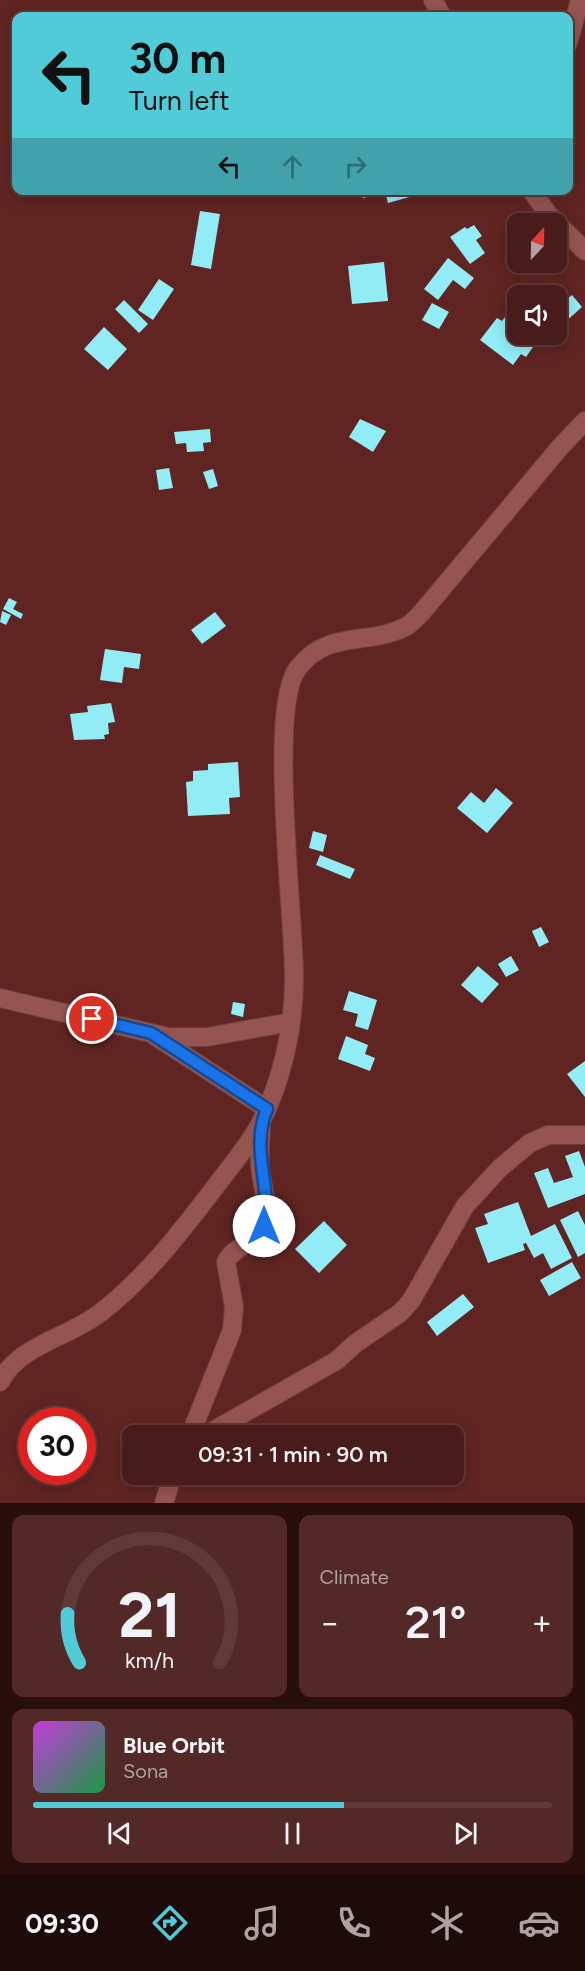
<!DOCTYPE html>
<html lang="en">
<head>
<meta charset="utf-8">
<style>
  :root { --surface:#481c1a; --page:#522927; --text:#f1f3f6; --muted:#b1a1a2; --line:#603a39; --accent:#52cbd8 }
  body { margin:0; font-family:Figtree,sans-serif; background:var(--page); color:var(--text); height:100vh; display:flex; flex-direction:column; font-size:22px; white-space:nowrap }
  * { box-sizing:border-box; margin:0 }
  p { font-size:20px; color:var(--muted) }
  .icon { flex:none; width:33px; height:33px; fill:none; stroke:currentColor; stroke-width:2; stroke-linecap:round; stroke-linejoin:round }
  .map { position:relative; height:1503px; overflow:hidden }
  .sheet { display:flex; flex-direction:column; gap:12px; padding:12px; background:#280f0e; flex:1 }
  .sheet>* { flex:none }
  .hud { position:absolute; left:12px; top:12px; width:561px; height:183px; border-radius:12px; box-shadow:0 3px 15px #0003,0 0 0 2px var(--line); background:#52cbd8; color:#111; overflow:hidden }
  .needle { width:39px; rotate:22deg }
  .buttons { position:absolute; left:507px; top:213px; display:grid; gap:12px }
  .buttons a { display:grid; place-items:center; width:60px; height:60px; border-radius:12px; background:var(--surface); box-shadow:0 3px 15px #0003,0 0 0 2px var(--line); font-size:30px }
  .speed { position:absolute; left:18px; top:1407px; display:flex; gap:12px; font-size:30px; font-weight:700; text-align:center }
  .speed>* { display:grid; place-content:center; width:78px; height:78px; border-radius:50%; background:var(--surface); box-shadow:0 3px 15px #0003,0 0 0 2px var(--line); line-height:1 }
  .speed .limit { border:9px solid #d22; background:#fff; color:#111 }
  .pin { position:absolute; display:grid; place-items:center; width:51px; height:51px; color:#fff; margin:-26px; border:3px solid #fff; border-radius:50%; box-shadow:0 2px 6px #0007 }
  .me { position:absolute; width:66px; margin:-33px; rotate:0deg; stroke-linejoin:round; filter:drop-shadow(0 0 4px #0008) }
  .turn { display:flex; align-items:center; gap:21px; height:126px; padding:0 18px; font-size:27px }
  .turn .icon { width:78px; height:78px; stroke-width:2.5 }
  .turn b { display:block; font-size:42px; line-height:51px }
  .lanes { display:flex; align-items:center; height:57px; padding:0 18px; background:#0003; justify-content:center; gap:30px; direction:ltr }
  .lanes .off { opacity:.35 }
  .big { font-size:45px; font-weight:600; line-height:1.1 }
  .sheet .widget { flex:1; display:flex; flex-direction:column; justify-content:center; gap:9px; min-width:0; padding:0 21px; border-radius:12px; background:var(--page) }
  .sheet .dial { align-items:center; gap:0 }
  .dial svg { height:156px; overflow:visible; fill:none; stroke:var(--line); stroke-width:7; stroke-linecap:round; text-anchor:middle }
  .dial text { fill:var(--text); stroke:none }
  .song { display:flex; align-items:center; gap:18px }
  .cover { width:72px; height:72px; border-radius:9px; background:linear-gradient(135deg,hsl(290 70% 55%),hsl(140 70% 35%)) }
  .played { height:6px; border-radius:3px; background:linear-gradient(90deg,var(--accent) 60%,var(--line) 60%) }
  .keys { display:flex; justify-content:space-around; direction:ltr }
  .heat { display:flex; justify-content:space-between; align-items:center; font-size:33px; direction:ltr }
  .sheet .tiles { flex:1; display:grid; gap:12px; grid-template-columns:1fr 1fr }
  .widget:last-child { grid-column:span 2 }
  .trip { position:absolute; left:122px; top:1425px; width:342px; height:60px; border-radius:12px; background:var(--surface); box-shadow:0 3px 15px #0003,0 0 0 2px var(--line); font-weight:600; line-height:60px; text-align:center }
  .tabs { display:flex; height:96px; justify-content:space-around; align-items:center; background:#1d0b0a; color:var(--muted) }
  .tabs .icon { width:42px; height:42px }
  .tabs .active { color:var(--accent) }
  .tabs b { font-size:27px; color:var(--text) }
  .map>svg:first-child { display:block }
  .building { fill:#92ecf6 }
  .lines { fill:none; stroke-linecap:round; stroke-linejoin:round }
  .street-casing { stroke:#723f40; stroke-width:20 }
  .street { stroke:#955450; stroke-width:18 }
  .route-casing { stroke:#114b97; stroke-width:15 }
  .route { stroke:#1a73e8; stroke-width:10 }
</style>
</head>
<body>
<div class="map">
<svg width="585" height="1503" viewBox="0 0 585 1503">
  <rect width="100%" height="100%" fill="#602522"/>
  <path class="building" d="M361,190H412L413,196L388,203L385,192L363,198Z
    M200,211L220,214L211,269L191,265Z
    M474,225L482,236L476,240L485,253L470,264L450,237L465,227L467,229Z
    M448,258L474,278L465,289L453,280L438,300L424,289Z
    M384,262L388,301L352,304L348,266Z
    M159,279L174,289L153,320L138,310Z
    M572,295L582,307L563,324L556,317V308Z
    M124,300L148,324L139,333L115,309Z
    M432,303L449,312L439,329L422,320Z
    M505,317L511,322L514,317L518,320V334H532L529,339L535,344L526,357L521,354L513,365L480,340L497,318L502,321Z
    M104,327L127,349L108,370L84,349Z
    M360,419L386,431L373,452L349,437Z
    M210,429L211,442L203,443L204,451L187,452L186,443L176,444L174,432Z
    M169,468L173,488L159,490L156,470Z
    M213,469L218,486L209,489L203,472Z
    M9,598L17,602L13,609L23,614L21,619L3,609Z
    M2,611L11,615L6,625L0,622Z
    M215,612L226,626L202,644L191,630Z
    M105,649L141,654L139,669L124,667L122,683L100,680Z
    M111,703L115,722L108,723L109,734L104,735L105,739L74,740L70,714L88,712L87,706Z
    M238,762L240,797L229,798L230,814L188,816L186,782L193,781V771L208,770V764Z
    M496,788L513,803L487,833L457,808L471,792L484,803Z
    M313,831L327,835L323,852L309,848Z
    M320,855L355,869L350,879L316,865Z
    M541,927L549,942L539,947L532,931Z
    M511,956L519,970L506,977L498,964Z
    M478,966L499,984L482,1003L461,985Z
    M349,991L377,1000L368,1030L355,1026L358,1014L343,1010Z
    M233,1002L245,1004L243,1017L231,1014Z
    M346,1036L368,1045L365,1054L375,1058L370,1071L338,1059Z
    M585,1061V1097L567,1074Z
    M579,1151L585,1167V1194L548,1208L534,1173L548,1168L554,1183L573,1177L565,1156Z
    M518,1202L531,1236L555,1224L572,1258L551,1269L543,1253L534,1258L526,1243L523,1244L525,1250L488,1263L475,1228L488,1224L484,1214Z
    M578,1211L585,1225V1253L578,1257L560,1220Z
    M324,1221L347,1245L319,1273L295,1249Z
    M572,1262L581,1278L549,1296L540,1280Z
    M463,1294L474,1307L437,1336L427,1322Z"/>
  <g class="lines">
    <defs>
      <path id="street" d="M433,0L442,16
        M568,43L580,0
        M531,190L549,215L585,251
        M0,998L168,1037H207L291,1022
        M155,1036L267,1109
        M0,1382C18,1345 70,1337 100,1313C146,1278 184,1228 219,1182C233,1163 250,1144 261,1122C282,1080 294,1027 294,980C295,921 267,707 298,668C328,629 368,646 405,627C412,624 418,616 423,611L561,446L585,421
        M190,1436L232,1330L234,1307L226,1262C234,1246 251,1245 261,1232C273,1216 261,1184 260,1166C259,1152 261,1138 261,1124
        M204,1436L336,1361L356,1343L400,1313L411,1301L465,1206L500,1168L530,1143L548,1135H585
        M164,1503L173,1474"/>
    </defs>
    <use href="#street" class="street-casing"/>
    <use href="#street" class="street"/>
  </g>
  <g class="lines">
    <defs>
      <path id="route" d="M92,1019L151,1033L267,1109C250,1147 272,1187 264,1226"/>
    </defs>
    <use href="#route" class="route-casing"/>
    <use href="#route" class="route"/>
  </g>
</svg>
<div class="buttons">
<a><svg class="needle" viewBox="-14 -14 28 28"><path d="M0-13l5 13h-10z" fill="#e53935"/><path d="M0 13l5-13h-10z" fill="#b1a1a2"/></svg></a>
<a><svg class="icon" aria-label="sound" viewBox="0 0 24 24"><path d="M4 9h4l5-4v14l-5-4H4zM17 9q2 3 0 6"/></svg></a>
</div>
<div class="speed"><div class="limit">30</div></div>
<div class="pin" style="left:92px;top:1019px;background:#d93025"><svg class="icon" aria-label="arrive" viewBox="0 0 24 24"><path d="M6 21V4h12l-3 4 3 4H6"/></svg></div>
<svg class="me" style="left:264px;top:1226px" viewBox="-20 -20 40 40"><circle r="19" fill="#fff"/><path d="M0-13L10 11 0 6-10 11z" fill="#1a73e8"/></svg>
<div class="trip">09:31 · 1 min · 90 m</div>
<div class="hud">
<div class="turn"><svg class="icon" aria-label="left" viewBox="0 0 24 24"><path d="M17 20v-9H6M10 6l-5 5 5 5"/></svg><div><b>30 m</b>Turn left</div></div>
<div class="lanes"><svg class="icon" aria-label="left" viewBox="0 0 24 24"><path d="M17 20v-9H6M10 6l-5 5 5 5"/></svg><svg class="icon off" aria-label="ahead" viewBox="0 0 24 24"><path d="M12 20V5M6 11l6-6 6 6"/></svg><svg class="icon off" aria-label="right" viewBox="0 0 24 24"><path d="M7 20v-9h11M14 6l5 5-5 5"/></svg></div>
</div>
</div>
<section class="sheet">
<div class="tiles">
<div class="widget dial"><svg viewBox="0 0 100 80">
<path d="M14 69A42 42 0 1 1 86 69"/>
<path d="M14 69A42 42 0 0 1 8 44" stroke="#52cbd8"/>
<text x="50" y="56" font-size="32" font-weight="700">21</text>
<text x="50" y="72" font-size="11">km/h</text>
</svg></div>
<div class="widget"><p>Climate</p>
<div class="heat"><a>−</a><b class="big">21°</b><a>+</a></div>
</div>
<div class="widget">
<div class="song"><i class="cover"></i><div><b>Blue Orbit</b><p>Sona</p></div></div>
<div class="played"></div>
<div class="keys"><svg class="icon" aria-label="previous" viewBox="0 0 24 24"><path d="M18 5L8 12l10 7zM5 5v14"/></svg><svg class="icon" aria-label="pause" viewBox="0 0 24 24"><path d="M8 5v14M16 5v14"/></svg><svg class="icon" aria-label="next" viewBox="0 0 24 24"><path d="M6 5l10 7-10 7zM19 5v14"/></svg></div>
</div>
</div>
</section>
<nav class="tabs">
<b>09:30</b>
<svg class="icon active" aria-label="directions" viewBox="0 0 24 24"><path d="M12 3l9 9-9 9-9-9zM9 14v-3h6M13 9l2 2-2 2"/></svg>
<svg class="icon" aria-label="music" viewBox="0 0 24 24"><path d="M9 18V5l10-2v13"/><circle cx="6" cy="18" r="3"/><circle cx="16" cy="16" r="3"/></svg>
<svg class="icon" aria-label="phone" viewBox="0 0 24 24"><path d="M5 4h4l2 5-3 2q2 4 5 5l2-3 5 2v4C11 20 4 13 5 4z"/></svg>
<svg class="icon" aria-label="climate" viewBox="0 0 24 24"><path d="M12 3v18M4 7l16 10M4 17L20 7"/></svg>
<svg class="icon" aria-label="car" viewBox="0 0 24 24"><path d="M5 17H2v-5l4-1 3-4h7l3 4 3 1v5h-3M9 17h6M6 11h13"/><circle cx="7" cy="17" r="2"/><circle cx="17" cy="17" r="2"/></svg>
</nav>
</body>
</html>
